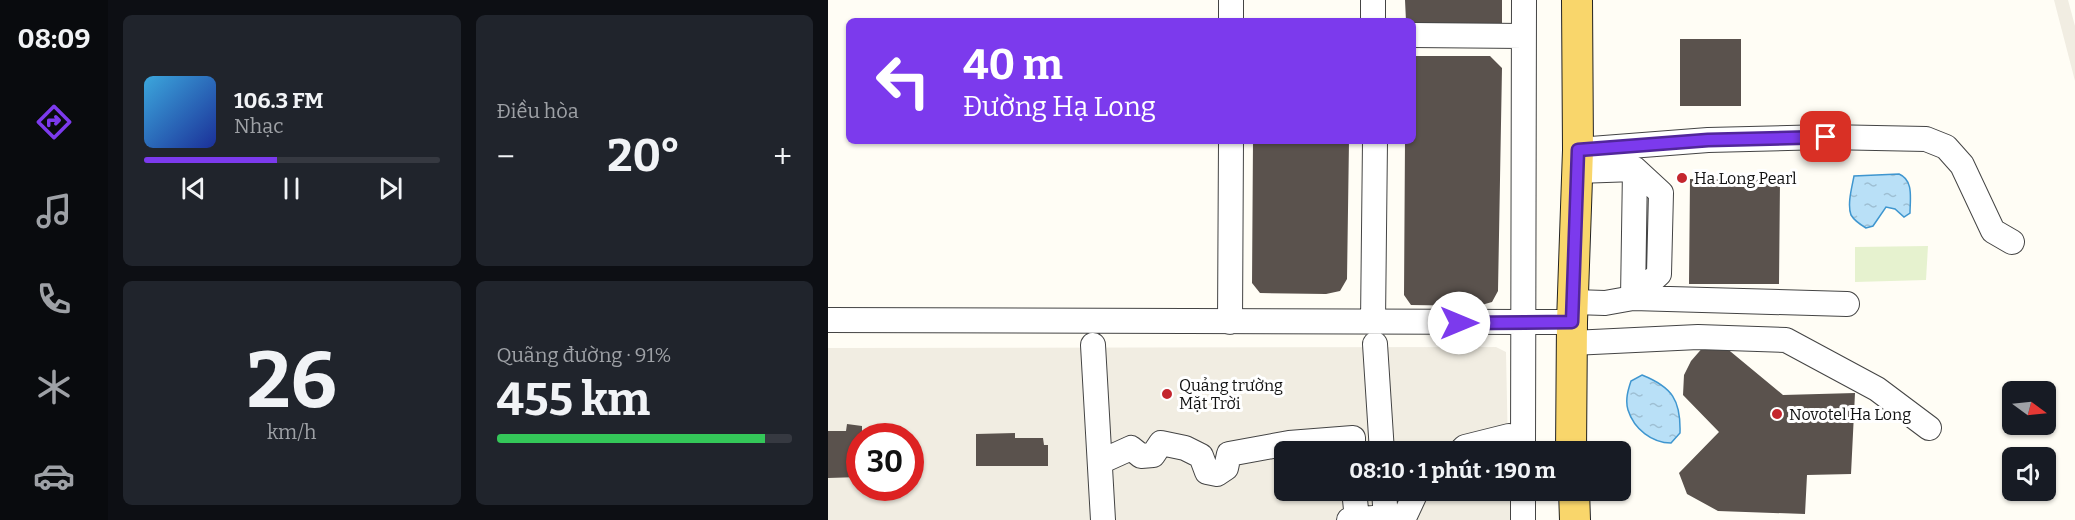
<!DOCTYPE html>
<html lang="vi">
<head>
<meta charset="utf-8">
<style>
  :root { --surface:#171b24; --page:#20242c; --text:#f1f3f6; --muted:#9ea1a6; --line:#363941; --accent:#7c3aed }
  body { margin:0; font-family:Bitter,serif; background:var(--page); color:var(--text); height:100vh; display:flex; flex-direction:column; font-size:22px; white-space:nowrap }
  * { box-sizing:border-box; margin:0 }
  p { font-size:20px; color:var(--muted) }
  .icon { flex:none; width:33px; height:33px; fill:none; stroke:currentColor; stroke-width:2; stroke-linecap:round; stroke-linejoin:round }
  .map { position:relative; flex:1; overflow:hidden }
  .side { display:flex; flex-direction:column; gap:15px; padding:15px; background:#0d0f14; width:720px }
  .side>* { flex:none }
  .guide { position:absolute; left:18px; top:18px; width:570px; height:126px; border-radius:9px; box-shadow:0 2px 4px #0004; background:#7c3aed; color:#fff; overflow:hidden }
  .needle { width:39px; rotate:105deg }
  .controls { position:absolute; left:1174px; top:381px; display:grid; gap:12px }
  .controls a { display:grid; place-items:center; width:54px; height:54px; border-radius:9px; background:var(--surface); box-shadow:0 2px 4px #0004; font-size:30px }
  .speed { position:absolute; left:18px; top:423px; display:flex; gap:12px; font-size:30px; font-weight:700; text-align:center }
  .speed>* { display:grid; place-content:center; width:78px; height:78px; border-radius:50%; background:var(--surface); box-shadow:0 2px 4px #0004; line-height:1 }
  .speed .limit { border:9px solid #d22; background:#fff; color:#111 }
  .pin { position:absolute; display:grid; place-items:center; width:51px; height:51px; color:#fff; margin:-26px; border-radius:12px; box-shadow:0 3px 9px #0006 }
  .me { position:absolute; width:66px; margin:-33px; rotate:90deg; stroke-linejoin:round; filter:drop-shadow(0 0 4px #0008) }
  .turn { display:flex; align-items:center; gap:21px; height:126px; padding:0 18px; font-size:27px }
  .turn .icon { width:78px; height:78px; stroke-width:2.5 }
  .turn b { display:block; font-size:42px; line-height:51px }
  .big { font-size:45px; font-weight:700; line-height:1.1 }
  .side .tile { flex:1; display:flex; flex-direction:column; justify-content:center; gap:9px; min-width:0; padding:0 21px; border-radius:9px; background:var(--page) }
  .side .dial { align-items:center; gap:0 }
  .dial b { font-size:78px; line-height:1 }
  .song { display:flex; align-items:center; gap:18px }
  .cover { width:72px; height:72px; border-radius:9px; background:linear-gradient(135deg,hsl(200 70% 55%),hsl(230 70% 35%)) }
  .played { height:6px; border-radius:3px; background:linear-gradient(90deg,var(--accent) 45%,var(--line) 45%) }
  .keys { display:flex; justify-content:space-around; direction:ltr }
  .heat { display:flex; justify-content:space-between; align-items:center; font-size:33px; direction:ltr }
  .charge { height:9px; border-radius:4px; background:linear-gradient(90deg,#34c759 91%,var(--line) 0) }
  .side .tiles { flex:1; display:grid; gap:15px; grid-template-columns:repeat(2,1fr) }
  .trip { position:absolute; left:446px; top:441px; width:357px; height:60px; border-radius:9px; background:var(--surface); box-shadow:0 2px 4px #0004; font-weight:700; line-height:60px; text-align:center }
  main { display:flex; flex:1; min-height:0 }
  .tab-bar { display:flex; flex-direction:column; width:108px; justify-content:space-around; align-items:center; background:#090b0e; color:var(--muted) }
  .tab-bar .icon { width:42px; height:42px }
  .tab-bar .active { color:var(--accent) }
  .tab-bar b { font-size:27px; color:var(--text) }
  .map>svg:first-child { display:block }
  .pitch { fill:#e6f2cf }
  .plaza { fill:#f1ede2; fill-rule:evenodd }
  .water { fill:url(#water-ripples); stroke:#3f96cf; stroke-width:1.5 }
  .building { fill:#5a524d }
  .lines { fill:none; stroke-linecap:round; stroke-linejoin:round }
  .minor-casing { stroke:#444; stroke-width:26 }
  .major-casing { stroke:#222; stroke-width:32 }
  .minor { stroke:#fff; stroke-width:24 }
  .major { stroke:#f9d66b; stroke-width:30 }
  .route-casing { stroke:#51269a; stroke-width:15 }
  .route { stroke:#7c3aed; stroke-width:10 }
  .poi-dot { fill:#c4262e; stroke:#fff; stroke-width:2 }
  .labels { text-anchor:middle; dominant-baseline:central; stroke-width:6; stroke-linejoin:round; paint-order:stroke }
  .poi-label { font-size:16px; fill:#111; stroke:#fff; text-anchor:start }
</style>
</head>
<body>
<main>
<nav class="tab-bar">
<b>08:09</b>
<svg class="icon active" aria-label="directions" viewBox="0 0 24 24"><path d="M12 3l9 9-9 9-9-9zM9 14v-3h6M13 9l2 2-2 2"/></svg>
<svg class="icon" aria-label="music" viewBox="0 0 24 24"><path d="M9 18V5l10-2v13"/><circle cx="6" cy="18" r="3"/><circle cx="16" cy="16" r="3"/></svg>
<svg class="icon" aria-label="phone" viewBox="0 0 24 24"><path d="M5 4h4l2 5-3 2q2 4 5 5l2-3 5 2v4C11 20 4 13 5 4z"/></svg>
<svg class="icon" aria-label="climate" viewBox="0 0 24 24"><path d="M12 3v18M4 7l16 10M4 17L20 7"/></svg>
<svg class="icon" aria-label="car" viewBox="0 0 24 24"><path d="M5 17H2v-5l4-1 3-4h7l3 4 3 1v5h-3M9 17h6M6 11h13"/><circle cx="7" cy="17" r="2"/><circle cx="17" cy="17" r="2"/></svg>
</nav>
<section class="side">
<div class="tiles">
<div class="tile">
<div class="song"><i class="cover"></i><div><b>106.3 FM</b><p>Nhạc</p></div></div>
<div class="played"></div>
<div class="keys"><svg class="icon" aria-label="previous" viewBox="0 0 24 24"><path d="M18 5L8 12l10 7zM5 5v14"/></svg><svg class="icon" aria-label="pause" viewBox="0 0 24 24"><path d="M8 5v14M16 5v14"/></svg><svg class="icon" aria-label="next" viewBox="0 0 24 24"><path d="M6 5l10 7-10 7zM19 5v14"/></svg></div>
</div>
<div class="tile"><p>Điều hòa</p>
<div class="heat"><a>−</a><b class="big">20°</b><a>+</a></div>
</div>
<div class="tile dial"><b>26</b><p>km/h</p></div>
<div class="tile"><p>Quãng đường · 91%</p><b class="big">455 km</b><div class="charge"></div></div>
</div>
</section>
<div class="map">
<svg width="1247" height="520" viewBox="0 0 1247 520">
  <defs>
    <pattern id="water-ripples" width="26" height="14" patternUnits="userSpaceOnUse" patternTransform="scale(1.5)"><rect width="26" height="14" fill="#b9e0f7"/><path d="M2 4q2-2 4 0t4 0M15 11q2-2 4 0t4 0" fill="none" stroke="#9ebfd3"/></pattern>
  </defs>
  <rect width="100%" height="100%" fill="#fffdf5"/>
  <path class="pitch" d="M1100,246L1098,280L1027,282V247Z"/>
  <path class="plaza" d="M1226,0H1240L1247,26V81Z
    M668,347L678,352L680,451L456,452V490L682,491V520H0V348ZM32,436H82V488H32Z"/>
  <path class="water" d="M1071,174C1086,180 1082,199 1082,213L1076,217L1067,209L1058,207L1045,226L1038,228C1033,225 1026,220 1023,215C1019,204 1024,187 1026,176Z
    M814,375C844,387 853,400 852,433L843,443C824,443 806,429 800,410C797,400 800,390 803,381Z"/>
  <path class="building" d="M577,0H674V25L585,34V21H578Z
    M852,39H913V106H852Z
    M586,56H662L674,68L670,291L664,302L650,306L583,305L576,295L577,141H585Z
    M425,141H521L519,279L512,291L498,294L432,293L424,283Z
    M862,179L952,180L951,284H861Z
    M891,342L955,395L1027,393L1023,474L979,475L977,514L890,511L859,494L851,473L891,432L855,395L856,375L863,361L877,345Z
    M19,424L34,426V432L47,433L48,425L73,426L74,436H32V477L0,478V431H18Z
    M187,433V438H215L216,445H220V466H148V434Z"/>
  <g class="lines">
    <defs>
      <path id="minor" d="M545,0V21
        M403,21V0
        M585,35L695,36
        M750,150L880,140L998,137L1098,139L1118,147L1134,165L1165,231L1184,242
        M805,298L1019,304
        M805,298L831,274L833,193L807,169
        M746,302L777,303L805,298L807,169L749,171
        M0,320L744,322
        M402,322L403,141
        M545,322L547,141
        M744,343L870,337L958,340L1049,389L1101,428
        M547,344L554,452
        M265,345L275,520
        M632,452L637,447L681,436
        M695,452L696,0
        M272,462L303,448L313,456L325,455L333,443L357,448L373,456L379,472L389,474L398,468L401,454L461,443L525,438V445L464,449V452
        M526,490L529,519
        M556,490L558,520
        M695,490V520
        M521,520L558,517
        M575,520L589,490"/>
      <path id="major" d="M743,452L744,322L750,150L749,0
        M746,490L747,520"/>
    </defs>
    <use href="#minor" class="minor-casing"/>
    <use href="#major" class="major-casing"/>
    <use href="#minor" class="minor"/>
    <use href="#major" class="major"/>
  </g>
  <g class="lines">
    <defs>
      <path id="route" d="M631,323L744,322L750,150L880,140L998,137"/>
    </defs>
    <use href="#route" class="route-casing"/>
    <use href="#route" class="route"/>
  </g>
  <g class="poi-dot">
    <circle cx="854" cy="178" r="6"/>
    <circle cx="339" cy="394" r="6"/>
    <circle cx="949" cy="414" r="6"/>
  </g>
  <g class="labels">
    <g class="poi-label">
      <text x="866" y="178">Ha Long Pearl</text>
      <text x="351" y="385">Quảng trường<tspan x="351" dy="18">Mặt Trời</tspan></text>
      <text x="961" y="414">Novotel Ha Long</text>
    </g>
  </g>
</svg>
<div class="controls">
<a><svg class="needle" viewBox="-14 -14 28 28"><path d="M0-13l5 13h-10z" fill="#e53935"/><path d="M0 13l5-13h-10z" fill="#9ea1a6"/></svg></a>
<a><svg class="icon" aria-label="sound" viewBox="0 0 24 24"><path d="M4 9h4l5-4v14l-5-4H4zM17 9q2 3 0 6"/></svg></a>
</div>
<div class="speed"><div class="limit">30</div></div>
<div class="pin" style="left:998px;top:137px;background:#d93025"><svg class="icon" aria-label="arrive" viewBox="0 0 24 24"><path d="M6 21V4h12l-3 4 3 4H6"/></svg></div>
<svg class="me" style="left:631px;top:323px" viewBox="-20 -20 40 40"><circle r="19" fill="#fff"/><path d="M0-13L10 11 0 6-10 11z" fill="#7c3aed"/></svg>
<div class="trip">08:10 · 1 phút · 190 m</div>
<div class="guide">
<div class="turn"><svg class="icon" aria-label="left" viewBox="0 0 24 24"><path d="M17 20v-9H6M10 6l-5 5 5 5"/></svg><div><b>40 m</b>Đường Hạ Long</div></div>
</div>
</div>
</main>
</body>
</html>
